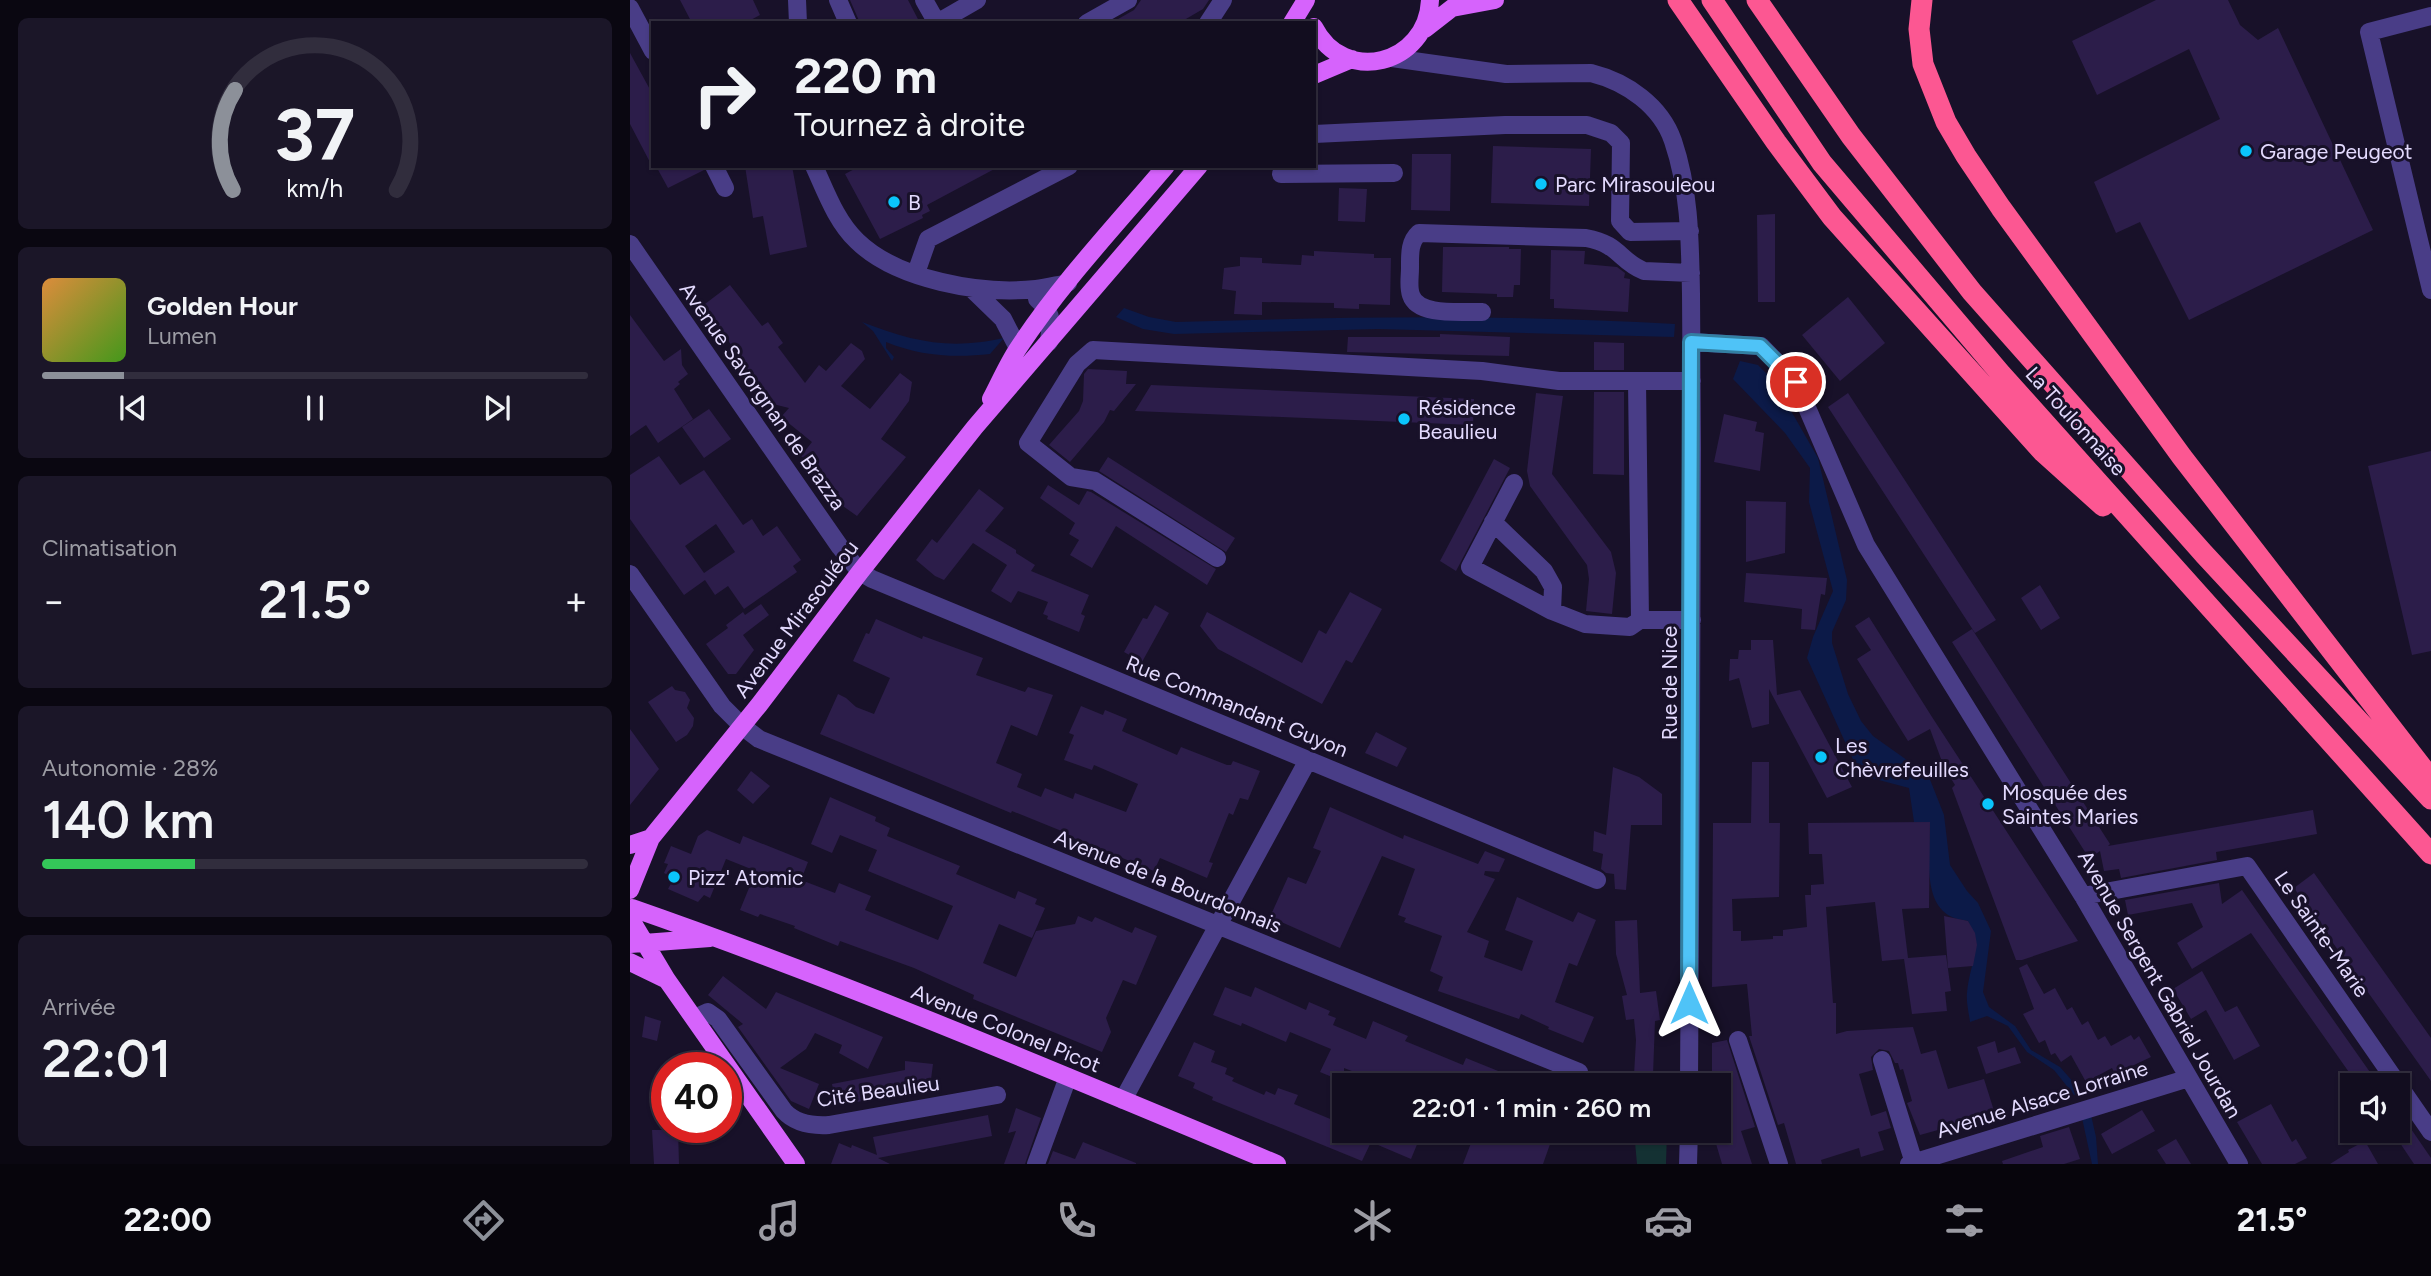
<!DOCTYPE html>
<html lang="fr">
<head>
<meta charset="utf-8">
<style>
  :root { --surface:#120d1f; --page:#1b1628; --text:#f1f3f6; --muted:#9c9ca4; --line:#312d3d; --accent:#8c9099 }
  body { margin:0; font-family:Figtree,sans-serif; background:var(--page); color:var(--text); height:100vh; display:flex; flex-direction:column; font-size:26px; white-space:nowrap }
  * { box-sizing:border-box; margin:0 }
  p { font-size:23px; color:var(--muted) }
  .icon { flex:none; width:38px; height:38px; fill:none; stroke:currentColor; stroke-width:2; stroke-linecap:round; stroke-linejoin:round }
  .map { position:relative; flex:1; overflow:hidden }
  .sheet { display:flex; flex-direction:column; gap:18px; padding:18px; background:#0a0711; width:630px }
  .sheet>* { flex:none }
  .guide { position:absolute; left:21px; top:21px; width:665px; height:147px; border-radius:0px; box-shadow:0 2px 5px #0004,0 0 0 2px var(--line); background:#120d1f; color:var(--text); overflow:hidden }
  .fabs { position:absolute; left:1710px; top:1073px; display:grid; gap:14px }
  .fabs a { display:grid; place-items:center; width:70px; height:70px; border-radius:0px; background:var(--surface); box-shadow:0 2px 5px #0004,0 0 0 2px var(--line); font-size:35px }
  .speed { position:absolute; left:21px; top:1052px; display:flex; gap:14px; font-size:35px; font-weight:700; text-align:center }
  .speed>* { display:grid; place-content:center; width:91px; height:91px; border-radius:50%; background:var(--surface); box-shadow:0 2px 5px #0004,0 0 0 2px var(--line); line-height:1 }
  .speed .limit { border:10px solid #d22; background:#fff; color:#111 }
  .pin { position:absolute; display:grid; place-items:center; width:60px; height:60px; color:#fff; margin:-30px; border:4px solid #fff; border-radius:50%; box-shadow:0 2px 7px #0007 }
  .me { position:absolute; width:77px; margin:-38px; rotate:0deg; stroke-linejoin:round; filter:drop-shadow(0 0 5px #0008) }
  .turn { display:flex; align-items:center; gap:24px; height:147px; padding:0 28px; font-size:32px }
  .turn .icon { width:91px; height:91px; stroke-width:2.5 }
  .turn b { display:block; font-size:49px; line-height:60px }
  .big { font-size:52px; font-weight:600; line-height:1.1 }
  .sheet .widget { flex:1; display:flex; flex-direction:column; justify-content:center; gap:10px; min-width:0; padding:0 24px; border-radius:10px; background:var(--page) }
  .sheet .dial { align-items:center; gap:0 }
  .dial svg { height:182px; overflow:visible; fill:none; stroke:var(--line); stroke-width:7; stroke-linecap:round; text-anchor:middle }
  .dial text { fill:var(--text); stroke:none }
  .song { display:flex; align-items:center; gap:21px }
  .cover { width:84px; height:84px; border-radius:10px; background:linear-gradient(135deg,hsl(30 70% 55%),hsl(100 70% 35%)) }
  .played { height:7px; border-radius:4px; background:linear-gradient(90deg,var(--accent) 15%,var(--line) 15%) }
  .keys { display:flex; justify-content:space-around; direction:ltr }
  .heat { display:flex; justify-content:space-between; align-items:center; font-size:38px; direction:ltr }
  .charge { height:10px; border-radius:5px; background:linear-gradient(90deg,#34c759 28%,var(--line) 0) }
  .trip { position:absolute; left:702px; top:1073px; width:399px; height:70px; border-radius:0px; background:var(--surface); box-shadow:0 2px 5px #0004,0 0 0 2px var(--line); font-weight:600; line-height:70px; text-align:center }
  .tabs { display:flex; height:112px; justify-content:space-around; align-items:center; background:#07050c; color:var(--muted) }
  .tabs .icon { width:49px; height:49px }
  .tabs .selected { color:var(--accent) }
  .tabs b { font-size:32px; color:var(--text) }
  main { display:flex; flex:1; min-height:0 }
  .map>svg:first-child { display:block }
  .green { fill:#143133 }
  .water { fill:#0c1a48 }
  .building { fill:#2c1d4a; fill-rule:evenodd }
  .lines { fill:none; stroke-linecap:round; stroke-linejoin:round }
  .minor { stroke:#493d87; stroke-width:18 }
  .major { stroke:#d663fc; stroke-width:18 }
  .highway { stroke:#fc5792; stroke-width:21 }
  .route-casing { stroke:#337fa1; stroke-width:18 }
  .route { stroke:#4fc3f7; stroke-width:12 }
  .poi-dot { fill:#0ac5fb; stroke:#181129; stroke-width:2.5 }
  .labels { text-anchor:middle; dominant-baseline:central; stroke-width:6; stroke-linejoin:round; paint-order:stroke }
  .poi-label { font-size:21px; fill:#e3dafe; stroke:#181129; text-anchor:start }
  .street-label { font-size:21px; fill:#e3dafe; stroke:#181129 }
</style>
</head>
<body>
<main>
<section class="sheet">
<div class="widget dial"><svg viewBox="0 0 100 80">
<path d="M14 69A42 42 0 1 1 86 69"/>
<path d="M14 69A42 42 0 0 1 15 25" stroke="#8c9099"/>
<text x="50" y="56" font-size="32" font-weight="700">37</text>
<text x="50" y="72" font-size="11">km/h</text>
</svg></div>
<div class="widget">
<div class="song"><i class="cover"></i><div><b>Golden Hour</b><p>Lumen</p></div></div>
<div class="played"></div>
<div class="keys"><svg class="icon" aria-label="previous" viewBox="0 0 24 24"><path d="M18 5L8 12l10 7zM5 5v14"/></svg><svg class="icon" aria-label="pause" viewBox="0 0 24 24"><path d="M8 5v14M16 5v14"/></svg><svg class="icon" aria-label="next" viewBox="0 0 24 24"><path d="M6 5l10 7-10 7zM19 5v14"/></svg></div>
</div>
<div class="widget"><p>Climatisation</p>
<div class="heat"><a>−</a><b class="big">21.5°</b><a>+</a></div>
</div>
<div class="widget"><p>Autonomie · 28%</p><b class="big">140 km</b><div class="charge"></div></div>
<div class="widget"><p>Arrivée</p><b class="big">22:01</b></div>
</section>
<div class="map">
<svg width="1801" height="1164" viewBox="0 0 1801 1164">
  <rect width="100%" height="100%" fill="#181129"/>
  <path class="green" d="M1004,1131H1037L1036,1164H1007Z"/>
  <path class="water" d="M494,308L519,317L546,322C712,317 879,314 1045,324L1044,337L748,329L544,334L513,329L486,317Z
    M232,322C283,342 320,350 374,338L360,354C324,358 290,356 256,342V348L264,357L262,361L243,331Z
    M1110,361L1128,365L1137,374L1164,416L1188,458L1217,580L1216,600L1202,632V643L1218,694L1231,721L1243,736L1298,775L1301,782L1314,815L1320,865L1337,891L1348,903L1361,931L1353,992L1359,1007L1385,1026L1401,1050L1430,1067L1452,1092L1444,1095L1424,1070L1397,1052L1378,1026L1357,1016L1340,1022C1339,1013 1336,1002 1337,993C1339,965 1353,949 1338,921C1333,920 1326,919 1322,917C1291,904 1300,849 1300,822H1284L1279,788L1230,775L1177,658L1183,637L1203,591L1179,502L1180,468L1155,433L1103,379Z
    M1461,1115L1466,1137L1468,1164H1462L1452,1118Z"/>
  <path class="building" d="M50,0H123L130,15L115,23H62Z
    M220,0H278L290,23H230Z
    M511,0H579L573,9L549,23H481L504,10Z
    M1526,0H1598L1610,25L1628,40L1648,28L1743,230L1559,320L1510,222L1486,233L1464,182L1590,119L1559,49L1467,95L1442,41Z
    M0,53L23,95V168L0,124Z
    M863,146L961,149L959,206L861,203Z
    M782,154H821L820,211L781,210Z
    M26,166H73L74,170L38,188Z
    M115,166H162L177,247L140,255L133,216L123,218Z
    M230,166H370L297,205L300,211L292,215L293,218L250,239L215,174Z
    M709,188L737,189L735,222L708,221Z
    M1145,214V302H1128L1127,215Z
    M813,247H879V249H891L890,285H884L883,297H867V294L812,292Z
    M921,250L955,251L954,264L987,267L995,273L994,278L1000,279L998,312L924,308V299H920Z
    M684,251L744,254V258H761L760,305L729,304V309L704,308V303L632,302V315L604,314L606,291L592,289L594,268L610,266V257L632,258V263L671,265L672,255L684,256Z
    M100,285L132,326L138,322L153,343L148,347L175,383L189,365L196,371L221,343L232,351L235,359L211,386L240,409L270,373L282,382L279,401L251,439L276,457L227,516L203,499L209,492L189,475L191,472L171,456L182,442L151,417L159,408L139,403L90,328L88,330L71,307Z
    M1218,297L1255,343L1210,381L1172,335Z
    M0,315L34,361L51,349L52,365L58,374L48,382L50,384L44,389L63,419L28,443L16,425L0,436Z
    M810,334L880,337L879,356L717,352L718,337H810Z
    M964,342L994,343V370H964Z
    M458,369L497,371L496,384H506L484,411L480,410L474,422L440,462L419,445L449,411L453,401L454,374Z
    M521,385L844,399L843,425L505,411Z
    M964,392H994V475L963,474Z
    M906,393L933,396L922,474L981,552L986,573L982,614L956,611L959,579L957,565L900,486L897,471Z
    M1218,393L1366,620L1345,633L1198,407Z
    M79,409L101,439L74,458L52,427Z
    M1094,414L1127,422L1125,431L1134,433L1130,471L1084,462Z
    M1801,451V651L1782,655L1738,466Z
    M29,456L50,485L74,470L113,525L122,519L133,536L147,526L171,560L163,566L167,572L114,609L98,586L85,595L75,580L54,595L0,519V475ZM86,524L105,552L74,573L55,546Z
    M478,457L605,538L596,552L469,471Z
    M864,459L880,468L826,571L810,561Z
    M418,485L449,505L457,491L461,492L586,569L577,585L486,526L462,568L440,555L449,540L439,534L445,523L410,498Z
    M349,489L374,508L355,531L386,550V553L405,565L401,571L459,595L451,614L455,616L449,632L417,619L418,616L413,614L418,602L388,591L381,603L361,591L377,565L343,543L314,580L305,576L286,560L302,539L307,543Z
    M1116,501L1156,502L1155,553L1116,562Z
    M1116,573L1197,578L1195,595L1191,594L1185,630L1171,629L1172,609L1114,602Z
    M1410,585L1430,618L1411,630L1391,598Z
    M720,592L752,609L722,663L716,660L692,704L588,649L570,626L577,612L672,663L689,630L696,634Z
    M131,604L139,615L113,635L124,650L106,674H98L76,644L98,628L96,625L113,612L115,615Z
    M525,605L539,613L512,662L494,652L513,618L517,619Z
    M1239,617L1302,717L1448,941L1392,960H1386L1322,788L1325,785L1314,767L1300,729L1278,741L1227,659L1241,650L1225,626Z
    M246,619L292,639L293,636L353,658L346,675L395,692L398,687L423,695L407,736L381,725L366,763L392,774L387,787L411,797L415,788L443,799L445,793L496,812L508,784L464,765L462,770L434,760L444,735L439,733L451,706L473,715L475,710L497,719L492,731L547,755L551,747L597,765H601L603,761L630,771L618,800L610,798L603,815L599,813L579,862L583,863L577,878L530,858L524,871L434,834V832L382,811L381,813L190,734L208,694L216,698L226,707L244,714L260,678L223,661L236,633L239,634Z
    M1342,629L1480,844L1478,846L1683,810L1687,834L1586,852L1587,860L1491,878L1489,869L1474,871L1470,851L1463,856L1461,853L1457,855L1322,642Z
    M1121,640H1143L1147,695L1170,690L1222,787L1197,798L1139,689V724L1122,728L1109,678L1099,681L1100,659H1108L1109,650H1121Z
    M42,686L45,690L55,692L60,700L57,708L64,718L63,726L57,735L46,742L18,702Z
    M0,729L29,769L0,805Z
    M746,732L777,748L767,767L735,753Z
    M1122,762H1139V823H1150L1149,897L1102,899L1103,931H1111V941L1143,939V936H1153V930L1177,927L1175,895H1181V885L1194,884L1192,854H1179L1178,823L1300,822L1299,908L1272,909L1278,958L1316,955L1321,991L1315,992L1317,1011L1282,1014L1274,959L1252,961L1245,902L1196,907L1203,1003H1206V1034L1217,1031L1283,1027L1291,1054L1306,1050L1318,1089L1354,1079L1365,1114L1290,1135L1277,1103L1282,1101L1273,1069L1270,1070L1268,1063H1265L1259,1051L1249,1049L1241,1057L1243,1070L1229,1074L1241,1116L1256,1111L1261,1128L1248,1132L1254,1150L1231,1157L1229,1148L1191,1160L1192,1164H1166L1154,1123L1148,1125L1119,1036H1122L1117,984L1082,987L1083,823H1121Z
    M983,767L1009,777L1032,794V825H1001L996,890L985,889L984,874L976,873L971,869L973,854L963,851L964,831L976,835Z
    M121,771L140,786L123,804L107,790Z
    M200,797L246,817L245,821L260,828L257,836L330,866L326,874L385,899L388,891L407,899L405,904L415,908L402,938L369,924L353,963L386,977L406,931L445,924L448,916L462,922L465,917L502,933L505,927L527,936L506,985L493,980L476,1018L481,1032L472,1052L343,999L344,995L284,968L210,941L208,946L164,928L165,926L130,914L128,917L110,910L126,871L96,859L80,898L74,895L68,902L38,889L44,878L34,873L38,864L34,863L41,846L61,854L68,836L77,830L110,844L113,836L178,862L171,880L205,893L209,883L241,896L235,910L308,940L323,906L238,871L247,850L210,835L202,853L181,844Z
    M700,807L773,839L774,835L848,864L855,851L875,859L869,872L855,871L854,875L865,879L837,932L859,941L854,957L892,971L903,941L875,930L887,897L943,922L948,912L966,920L947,966L939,963L925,1002L964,1017L953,1043L918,1029L919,1027L891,1014L889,1019L808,991L813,977L800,971L812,936L774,922L776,918L768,915L785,869L752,856L710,948L640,917L658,877L676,884L691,851L683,848Z
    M1684,873L1801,1038V1081L1664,888Z
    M1589,883L1592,904L1612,890L1749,1085H1728L1621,933L1562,969L1547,943L1573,927L1562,903L1498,915L1495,900Z
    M1314,916L1338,921L1345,933L1347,945L1343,966L1318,968Z
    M1007,920L1010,993L1026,991L1030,1020L1025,1021L1023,1075H1004L1006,1040L1004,1019L996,1020L992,996L997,995L986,954L985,921Z
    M1397,964L1414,994L1425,988L1437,1010L1442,1007L1452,1025L1458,1021L1468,1040L1475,1036L1481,1046L1501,1035L1504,1040L1509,1036L1521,1057L1485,1074L1482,1068L1456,1082L1441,1055L1431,1062L1425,1053L1421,1055L1415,1040L1409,1043L1393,1014L1404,1009L1389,968Z
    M1572,971L1595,1012L1607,1006L1630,1046L1604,1060L1576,1010L1561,1019L1543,989Z
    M93,976L136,1009L146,992L253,1037L238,1069L209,1053L212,1045L185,1033L176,1049L150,1068L189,1084L179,1109L161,1101L108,1027L113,1024L78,995Z
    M595,987L621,997L625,987L676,1010L679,1002L700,1011L698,1015L706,1018L703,1025L736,1039L743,1021L778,1036L775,1041L833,1065L836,1058L903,1085H785L749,1071L745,1080L714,1068V1082L690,1072L701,1049L660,1032L656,1042L612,1023L611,1026L583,1015Z
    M15,1016L31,1021L27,1041L12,1037Z
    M1097,1040L1125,1127L1111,1131L1122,1164H1092L1082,1130H1088V1085H1082V1043Z
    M1365,1041L1368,1053L1385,1047L1391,1063L1356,1074L1347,1047Z
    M564,1042L585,1051L581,1062L597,1068L595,1074L604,1078L602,1081L634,1095L636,1091L645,1095L648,1088L668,1095L664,1104L710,1123L706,1130H793L781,1159L741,1142L732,1161L582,1100L583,1097L563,1088L565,1083L548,1076Z
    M275,1061L303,1064L300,1087L293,1086L291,1092L286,1093L257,1089L258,1096L206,1106L202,1084L275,1070Z
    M1641,1104L1662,1142L1666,1139L1677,1158L1665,1164H1632L1607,1122Z
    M386,1108L411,1118L395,1164H374L386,1131L378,1133Z
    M1512,1110L1525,1131L1482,1154L1471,1134Z
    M1768,1110L1801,1158V1164H1784L1768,1140Z
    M358,1115L362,1136L248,1158L260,1164H201L209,1143L221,1148L222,1145L247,1155L243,1137Z
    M1439,1127L1450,1159L1434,1164H1373L1372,1161L1413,1147L1410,1136Z
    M22,1130H48L49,1164H24Z
    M846,1130H925L913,1164H833Z
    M1546,1139L1561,1164H1536L1527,1150Z
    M1735,1141L1748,1164H1700L1719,1152L1718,1150Z
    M453,1142L506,1163V1164H418L423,1151L445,1159Z"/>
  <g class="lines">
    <path class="minor" d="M167,0L168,23
      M208,0L218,23
      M294,0L307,23
      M0,8L23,51
      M1801,16L1739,32L1801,290
      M307,23L347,0
      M457,23L498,0
      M578,23L593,0
      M762,58L876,74L961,73C997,82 1031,106 1043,141C1060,191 1060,242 1061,294C1061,345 1062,396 1062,448C1062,660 1060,873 1059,1085
      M684,134L875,125H957L981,133L991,143L990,221L1000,232L1060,231
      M84,166L95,188
      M184,166C196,192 206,221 227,241C267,280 351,295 406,289C416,288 427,285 438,283
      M657,166L651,174L764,173
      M0,244L210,547L230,572L242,579L967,880
      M286,273L298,239L439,166
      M341,288L373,319L388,348
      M407,299C424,314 421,320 419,342
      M852,312C833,311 788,317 781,295C778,287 780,277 780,268C780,255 779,242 789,233L956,238C990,244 989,261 1014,271L1061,273
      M1061,342L1131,346L1166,382L1236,545L1453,896L1609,1164
      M884,483L840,567L922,611L955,624L1000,627L1010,620L1007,381H1062
      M863,522L914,571L923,587L922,611
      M587,558L465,481L441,477L398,443L447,364L463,350L852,371L929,381H1007
      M0,574L92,706L112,726L129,739L949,1072
      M1010,620H1062
      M1453,896L1617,866L1801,1132
      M65,1018L78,1012L88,1019L154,1111C165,1123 183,1126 199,1125L367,1095
      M1108,1040L1149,1164
      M1252,1060L1284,1163
      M493,1100L678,760
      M406,1164L438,1077
      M1058,1164L1059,1130
      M1279,1164L1559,1078"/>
    <path class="major" d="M662,23L676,0
      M684,27C714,86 797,65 800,0
      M795,29L822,8L865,0
      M684,75L722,59
      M361,399C370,382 378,363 389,347C432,282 486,225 536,166
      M0,845L21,838
      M0,890L21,838L129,705L230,572L345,427L569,166
      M2,908C220,984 434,1075 647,1164
      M0,918L37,980L166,1164
      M0,944L80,938
      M0,962L37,980"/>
    <path class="highway" d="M1048,0L1146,142L1202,217L1413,452L1473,506
      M1082,0L1192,163L1371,374L1801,854
      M1127,0L1221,136L1342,292L1574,554L1801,799
      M1292,0L1289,29L1293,64L1316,122L1336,156L1371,208L1552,457L1801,779"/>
  </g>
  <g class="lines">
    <defs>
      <path id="route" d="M1059,1003L1061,342L1130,346L1166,382"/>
    </defs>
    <use href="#route" class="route-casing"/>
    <use href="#route" class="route"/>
  </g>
  <g class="poi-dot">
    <circle cx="1616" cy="151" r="7"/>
    <circle cx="911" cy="184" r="7"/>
    <circle cx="264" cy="202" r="7"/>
    <circle cx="774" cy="419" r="7"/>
    <circle cx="1191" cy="757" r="7"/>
    <circle cx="1358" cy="804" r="7"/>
    <circle cx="44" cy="877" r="7"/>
  </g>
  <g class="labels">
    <g class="poi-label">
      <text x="1630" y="151">Garage Peugeot</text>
      <text x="925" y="184">Parc Mirasouleou</text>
      <text x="278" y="202">B</text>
      <text x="788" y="407">Résidence<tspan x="788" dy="24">Beaulieu</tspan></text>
      <text x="1205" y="745">Les<tspan x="1205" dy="24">Chèvrefeuilles</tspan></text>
      <text x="1372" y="792">Mosquée des<tspan x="1372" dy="24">Saintes Maries</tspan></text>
      <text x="58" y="877">Pizz' Atomic</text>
    </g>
    <g class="street-label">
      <text transform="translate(133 396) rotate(55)">Avenue Savorgnan de Brazza</text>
      <text transform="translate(1446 421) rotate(48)">La Toulonnaise</text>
      <text transform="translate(166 619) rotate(-53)">Avenue Mirasouléou</text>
      <text transform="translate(1039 683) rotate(-90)">Rue de Nice</text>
      <text transform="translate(607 706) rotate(22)">Rue Commandant Guyon</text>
      <text transform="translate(538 881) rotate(22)">Avenue de la Bourdonnais</text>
      <text transform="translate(1692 934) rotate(55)">Le Sainte-Marie</text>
      <text transform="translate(1530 984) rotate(60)">Avenue Sergent Gabriel Jourdan</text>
      <text transform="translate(376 1028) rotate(22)">Avenue Colonel Picot</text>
      <text transform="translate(248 1091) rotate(-8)">Cité Beaulieu</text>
      <text transform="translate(1412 1099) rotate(-17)">Avenue Alsace Lorraine</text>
    </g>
  </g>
</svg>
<div class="fabs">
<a><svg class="icon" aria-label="sound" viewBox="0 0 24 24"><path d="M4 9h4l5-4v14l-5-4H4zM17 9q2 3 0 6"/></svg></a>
</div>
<div class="speed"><div class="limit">40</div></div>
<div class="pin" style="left:1166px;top:382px;background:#d93025"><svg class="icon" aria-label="arrive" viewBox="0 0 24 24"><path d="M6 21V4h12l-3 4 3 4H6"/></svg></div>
<svg class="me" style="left:1059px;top:1003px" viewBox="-20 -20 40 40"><path d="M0-17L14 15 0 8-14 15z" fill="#4fc3f7" stroke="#fff" stroke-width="4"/></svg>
<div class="trip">22:01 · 1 min · 260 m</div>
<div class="guide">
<div class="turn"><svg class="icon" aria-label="right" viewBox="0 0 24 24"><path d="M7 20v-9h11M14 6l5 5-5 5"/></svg><div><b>220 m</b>Tournez à droite</div></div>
</div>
</div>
</main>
<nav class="tabs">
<b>22:00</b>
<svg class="icon selected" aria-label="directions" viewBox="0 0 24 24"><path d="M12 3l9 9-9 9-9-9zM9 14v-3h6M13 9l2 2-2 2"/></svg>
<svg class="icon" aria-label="music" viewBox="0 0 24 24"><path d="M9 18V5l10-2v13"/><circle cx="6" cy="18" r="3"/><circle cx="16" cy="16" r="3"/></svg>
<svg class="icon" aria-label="phone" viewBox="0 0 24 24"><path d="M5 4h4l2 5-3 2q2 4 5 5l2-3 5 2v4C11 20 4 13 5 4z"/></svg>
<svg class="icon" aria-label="climate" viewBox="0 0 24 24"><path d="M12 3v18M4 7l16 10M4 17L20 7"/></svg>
<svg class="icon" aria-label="car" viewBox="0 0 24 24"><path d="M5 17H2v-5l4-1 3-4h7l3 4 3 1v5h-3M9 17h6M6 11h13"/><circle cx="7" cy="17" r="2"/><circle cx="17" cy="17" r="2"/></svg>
<svg class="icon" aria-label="filters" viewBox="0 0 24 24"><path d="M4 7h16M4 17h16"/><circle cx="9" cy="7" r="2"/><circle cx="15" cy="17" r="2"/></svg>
<b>21.5°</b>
</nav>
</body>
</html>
